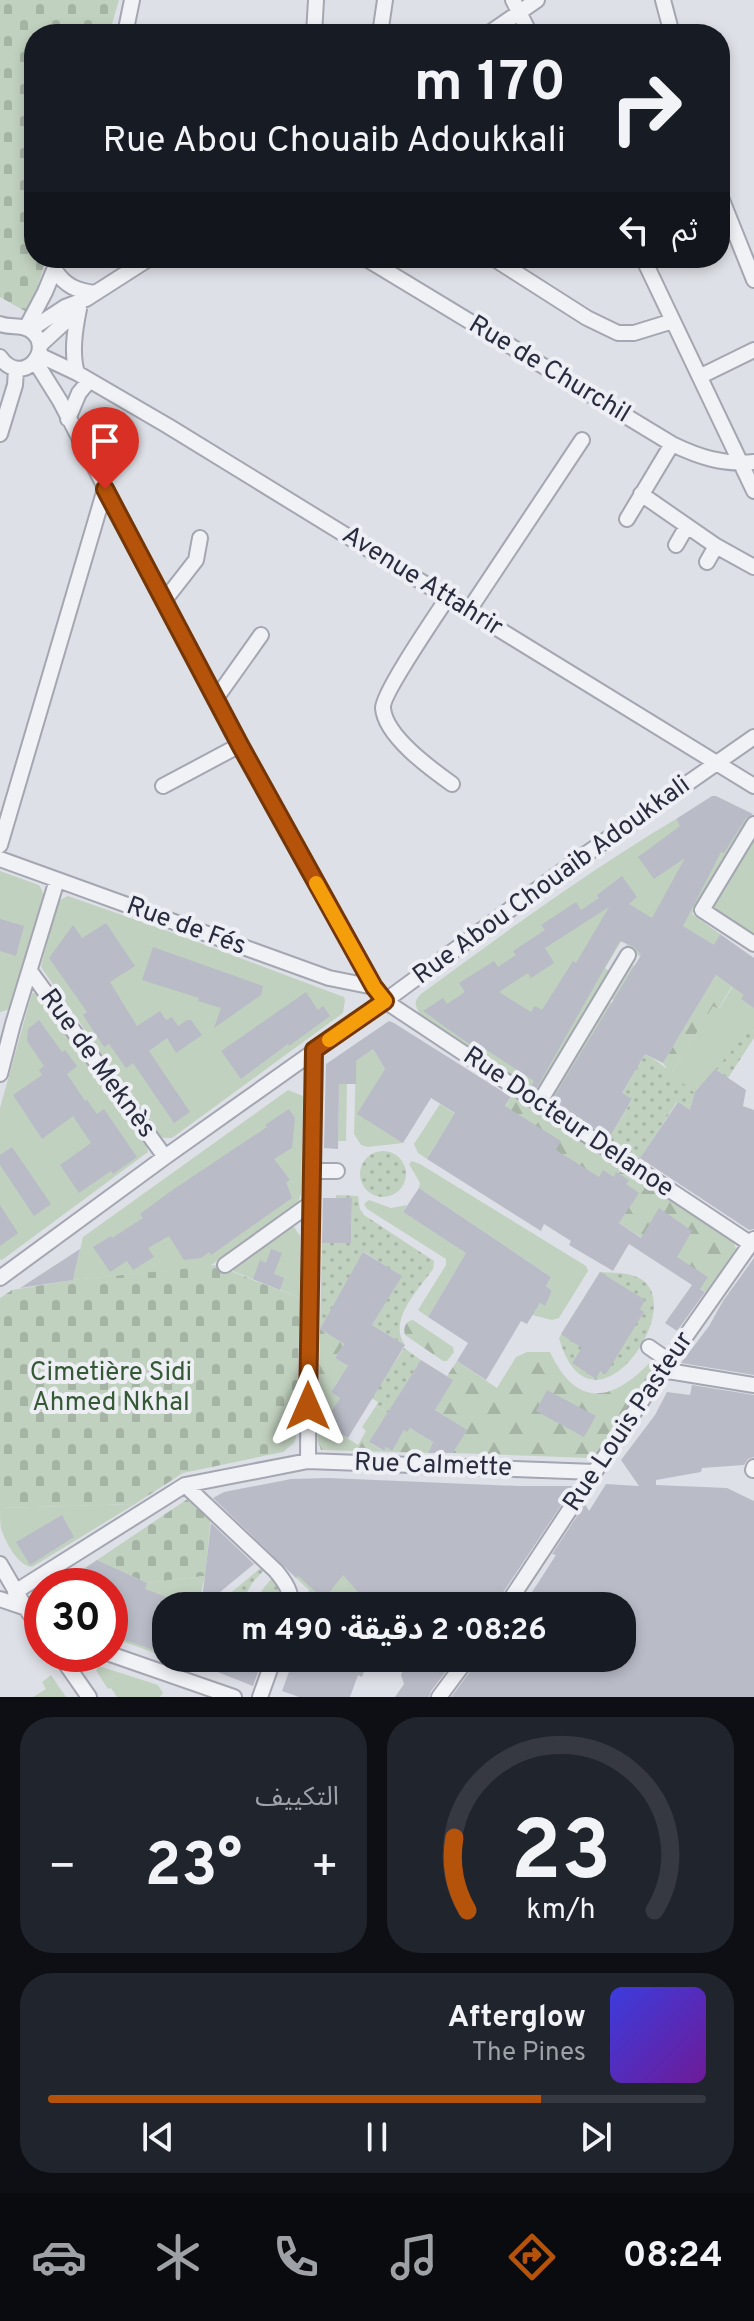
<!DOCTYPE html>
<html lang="ar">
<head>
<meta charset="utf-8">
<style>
  :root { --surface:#171b24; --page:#20242c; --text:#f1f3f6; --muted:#9ea1a6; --line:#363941; --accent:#b45309 }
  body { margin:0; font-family:Overpass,"Noto Sans Arabic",sans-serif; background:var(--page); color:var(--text); direction:rtl; height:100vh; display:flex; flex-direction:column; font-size:30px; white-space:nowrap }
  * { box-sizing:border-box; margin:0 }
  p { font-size:26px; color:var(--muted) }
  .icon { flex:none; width:44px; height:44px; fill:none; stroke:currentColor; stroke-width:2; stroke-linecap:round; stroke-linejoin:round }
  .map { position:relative; height:1697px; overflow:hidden; direction:ltr }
  .drawer { display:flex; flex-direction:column; gap:20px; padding:20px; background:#0d0f14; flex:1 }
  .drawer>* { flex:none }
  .banner { position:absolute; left:24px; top:24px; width:706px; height:244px; border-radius:32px; box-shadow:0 4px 12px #0003; direction:rtl; background:#171b24; color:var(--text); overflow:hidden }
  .speed { position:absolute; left:24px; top:1568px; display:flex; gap:16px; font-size:40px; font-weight:700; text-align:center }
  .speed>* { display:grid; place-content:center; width:104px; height:104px; border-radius:50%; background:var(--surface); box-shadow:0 4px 12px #0003; line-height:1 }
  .speed .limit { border:12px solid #d22; background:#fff; color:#111 }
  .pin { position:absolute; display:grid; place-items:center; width:68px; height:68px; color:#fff; margin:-82px -34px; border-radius:50% 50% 50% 0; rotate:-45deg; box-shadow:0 0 8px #0007 }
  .pin .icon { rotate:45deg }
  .me { position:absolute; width:88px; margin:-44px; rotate:0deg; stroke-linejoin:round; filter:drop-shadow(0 0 6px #0008) }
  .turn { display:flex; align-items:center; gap:28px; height:168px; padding:0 32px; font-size:36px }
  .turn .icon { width:104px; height:104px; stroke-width:2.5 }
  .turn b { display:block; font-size:56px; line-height:68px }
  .then { display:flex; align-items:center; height:76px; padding:0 32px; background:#0003; gap:16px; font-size:30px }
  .big { font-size:60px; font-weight:700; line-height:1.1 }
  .drawer .card { flex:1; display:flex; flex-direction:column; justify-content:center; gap:12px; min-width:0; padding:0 28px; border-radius:32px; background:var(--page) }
  .drawer .dial { align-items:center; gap:0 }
  .dial svg { height:208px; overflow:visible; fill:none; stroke:var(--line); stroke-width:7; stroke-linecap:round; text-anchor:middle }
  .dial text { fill:var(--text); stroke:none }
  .song { display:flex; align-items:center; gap:24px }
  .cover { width:96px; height:96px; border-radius:12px; background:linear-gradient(135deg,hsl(240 70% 55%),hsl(280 70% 35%)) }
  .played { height:8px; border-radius:4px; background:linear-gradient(90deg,var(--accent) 75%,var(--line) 75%) }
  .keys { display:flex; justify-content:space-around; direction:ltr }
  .heat { display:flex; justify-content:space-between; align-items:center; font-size:44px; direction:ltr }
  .drawer .tiles { flex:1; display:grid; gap:20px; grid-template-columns:1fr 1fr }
  .card:last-child { grid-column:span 2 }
  .trip { position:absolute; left:152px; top:1592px; width:484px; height:80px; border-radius:32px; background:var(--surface); box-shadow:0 4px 12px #0003; font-weight:700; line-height:80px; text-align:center; direction:rtl }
  .dock { display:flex; height:128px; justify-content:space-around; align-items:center; background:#090b0e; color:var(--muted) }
  .dock .icon { width:56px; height:56px }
  .dock .active { color:var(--accent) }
  .dock b { font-size:36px; color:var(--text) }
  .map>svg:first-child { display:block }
  .grass { fill:url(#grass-dots) }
  .forest { fill:url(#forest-firs) }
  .cemetery { fill:url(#cemetery-stones) }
  .garden { fill:#c1d1bf }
  .building { fill:#b9bbc7; fill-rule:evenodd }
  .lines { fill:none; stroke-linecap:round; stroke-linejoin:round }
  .minor-casing { stroke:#a4a6b1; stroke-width:18 }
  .minor { stroke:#f1f2f6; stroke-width:14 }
  .route-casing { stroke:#753606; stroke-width:20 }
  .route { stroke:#b45309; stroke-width:14 }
  .slow { stroke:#f59e0b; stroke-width:14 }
  .labels { text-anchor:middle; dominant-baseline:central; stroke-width:8; stroke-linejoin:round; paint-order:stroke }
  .street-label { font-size:26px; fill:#282c3e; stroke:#edeff5 }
  .park-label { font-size:26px; fill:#365935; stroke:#edeff5 }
</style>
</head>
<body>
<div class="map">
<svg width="754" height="1697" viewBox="0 0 754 1697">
  <defs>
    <pattern id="grass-dots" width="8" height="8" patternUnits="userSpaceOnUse" patternTransform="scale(2)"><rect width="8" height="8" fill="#c1d1bf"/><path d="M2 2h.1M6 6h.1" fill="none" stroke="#a6b4a5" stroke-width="1.8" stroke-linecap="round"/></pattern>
    <pattern id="forest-firs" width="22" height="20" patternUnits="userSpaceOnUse" patternTransform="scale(2)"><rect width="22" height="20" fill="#c1d1bf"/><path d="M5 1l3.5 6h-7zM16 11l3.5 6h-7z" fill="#a6b4a5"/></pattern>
    <pattern id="cemetery-stones" width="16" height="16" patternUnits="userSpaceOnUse" patternTransform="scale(2)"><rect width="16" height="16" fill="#c1d1bf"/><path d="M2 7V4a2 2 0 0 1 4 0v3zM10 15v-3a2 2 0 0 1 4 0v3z" fill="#a6b4a5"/></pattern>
  </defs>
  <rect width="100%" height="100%" fill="#dee0e7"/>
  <path class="grass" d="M754,1030V1038L728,1078L715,1069L747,1032L751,1034Z
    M645,1054C664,1064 678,1079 695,1093L690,1110L677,1102L639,1160L608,1140L632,1100L622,1093Z
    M360 1174a23 23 0 1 1 46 0a23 23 0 1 1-46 0Z
    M336,1195L358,1196L360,1209L364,1215L434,1261L433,1269C419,1289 387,1321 405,1345L372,1325L401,1276L364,1252L320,1329L322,1243H351L352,1199H336Z
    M600,1272C612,1273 626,1272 637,1277C694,1301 591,1451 559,1338Z
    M404,1348L421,1360L388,1413L376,1406L378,1402L371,1398L384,1365L391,1368Z
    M263,1566L266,1568L253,1582L239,1606H219L221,1601Z
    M274,1576L287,1606H252L265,1586Z"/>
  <path class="forest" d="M716,975L732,986L718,1010L713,1007L671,1074L663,1063Z
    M512,1096L732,1238L736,1249L707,1293L678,1274L683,1265L619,1223L626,1212L492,1128Z
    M413,1320L453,1347L454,1352L447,1361H443L405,1335C403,1329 405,1321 413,1320Z
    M320,1329L344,1344L335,1358L357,1372L350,1383L340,1378L331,1392L340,1398L324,1423L358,1445L366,1431L362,1427L376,1406L388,1413L370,1443L383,1451L386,1447L392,1450L404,1430L410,1428L433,1442L428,1453L321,1450L318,1441Z
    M527,1352H550C578,1412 616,1400 654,1358V1366L594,1457L588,1458L453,1453L466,1430L435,1410L452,1380L447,1376L457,1361L497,1388L516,1357Z"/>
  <path class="cemetery" d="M0,0H119L109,34H34V258H46L30,314L0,297Z
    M215,1265L300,1298L296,1437L294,1443L283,1452L183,1473L135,1504L0,1508V1298L12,1290L73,1280Z
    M189,1498L211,1517L205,1576L147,1583L97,1560Z"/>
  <path class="garden" d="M750,813L754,816L692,914L720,934L678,1037L663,1063L645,1054L622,1092L632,1099L608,1140L546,1100L606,1000L645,1025L646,1022L612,999L633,965L653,978L658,968L625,947L633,936L627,932L605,968L613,974L540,1096L420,1014C415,1006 413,1002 421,994C504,933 587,872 676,819L690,841Z
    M754,836V936L711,909Z
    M0,871L36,884L40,886L45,898L11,1009L0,1012Z
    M68,896L176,934L344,997L345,1000L343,1013L172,1138H164L159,1136L43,970L41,966L58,901Z
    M751,956L754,958V1030L751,1035L747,1033L695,1093L671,1074L713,1006L719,1009Z
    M32,993L39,994L147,1145L148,1152L2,1260L0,1259V1108Z
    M373,1049L385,1069L403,1143L368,1147L361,1145L354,1134L356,1061Z
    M339,1084H347L346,1141H338Z
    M288,1090L303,1096L301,1193L298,1203L210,1266L73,1280L83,1237Z
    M440,1104L454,1113L468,1116L446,1128L427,1159L418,1153L414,1144Z
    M412,1161L420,1164L586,1266L588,1271L559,1318L552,1320L532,1315L540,1303L545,1305L552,1291L546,1286L551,1277L419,1188L420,1183L409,1164Z
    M369,1200L391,1208L407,1205L403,1212L476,1259L459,1265L428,1317L418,1310L446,1265V1259L367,1209L364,1204Z
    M294,1227L300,1236V1298L230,1270L282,1231L288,1228Z
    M135,1504L32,1567C18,1566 5,1542 1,1528C0,1523 0,1514 0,1508Z
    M322,1550L370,1606H303L309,1590L296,1578Z
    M97,1560L147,1583L205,1576L198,1606H166V1657L110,1637V1586H56Z
    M99,1666L158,1685L163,1693L160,1697H117L111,1688L108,1689L97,1672L96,1670Z
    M51,1675L66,1697H33L46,1689L42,1682Z"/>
  <path class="building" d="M712,796H716L753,814L746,818L724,853L721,852L683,926L714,945L720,934L754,958V1008L741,999L744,995L716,975L663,1063L645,1054L622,1093L632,1099L609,1138L552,1100L641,955L634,947L620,941L536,1089L531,1086L534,1081L479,1045L476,1049L423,1011L443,998L447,1004L465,992L459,983L494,961L498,967L516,955L513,951L545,930L541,925L576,902L581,910L599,898L597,895L622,876L637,897L629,904L652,918L685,858L654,879L638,857L680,826L676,819ZM609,907L576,963L573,961L542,1010L535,1006L531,1012L499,992L528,973L531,978L554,963L545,948Z
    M0,919L24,926L16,956L0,951Z
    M106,923L135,966L110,982L137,1026L160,1011L166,1020L172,1017L178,1026L187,1020H191L202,1035L176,1053L167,1038L149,1051L190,1112L174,1123L133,1063L126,1068L109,1044L104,1047L83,1015L87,1012L49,958L73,925L82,938Z
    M153,947L263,986L261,995L214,1028L221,1008L198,1001L199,998L142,980Z
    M306,992L318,1010L323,1006L330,1016L289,1046L288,1044L241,1079L221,1051Z
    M39,1020L62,1052L65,1050L77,1066L67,1074L85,1101L87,1100L97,1114L104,1109L137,1157L113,1174L111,1171L79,1193L60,1165L91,1143L73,1116L42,1139L13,1095L42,1075L39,1070L44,1066L27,1041L28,1029Z
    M389,1021L394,1023L511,1097L505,1106L561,1141L556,1150L599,1177L603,1170L614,1177L616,1172L629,1180L626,1184L639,1193L619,1223L641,1238L659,1208L692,1231L677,1257L708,1277L700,1289L705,1292L677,1331L665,1323L692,1285L629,1244L613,1271L569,1245L571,1241L544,1224L541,1231L427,1159L455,1113L431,1098L403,1143L357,1114L385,1069L373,1049L356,1061V1084H339L338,1149L324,1148L326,1064Z
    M715,1069L746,1090L743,1106L754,1110V1229L749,1230L640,1158L678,1102L690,1110L695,1092Z
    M289,1109L295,1118L292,1148L274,1159L290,1180L286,1182L292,1198L211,1255L209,1252L201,1258L184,1260L169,1236L148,1248L154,1257L133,1270L127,1261L110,1272L93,1247L111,1236L112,1238L143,1218L140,1214L171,1191L267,1127L265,1125Z
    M12,1147L51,1204L34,1216L0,1165V1155Z
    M419,1188L551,1277L546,1286L552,1291L545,1306L540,1303L527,1324L521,1321L486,1380L457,1361L468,1343L428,1317L466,1253L403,1212Z
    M323,1198H352L351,1243H322Z
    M0,1205L18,1233L0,1246Z
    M80,1249L73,1280L20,1288Z
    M271,1249L282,1253L274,1274L284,1278L280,1290L253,1279L260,1260L266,1263Z
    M363,1252L402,1276L372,1325L405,1345L348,1438L324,1423L340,1398L331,1392L348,1366L335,1358L344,1344L320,1329Z
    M754,1258V1375L681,1363L709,1326L723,1301Z
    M600,1272L645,1300L640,1309L644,1312L606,1374L600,1371L596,1379L572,1363L582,1348L561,1334Z
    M421,1360L453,1380L435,1410L467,1430L453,1453H428L433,1442L410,1428L407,1432L404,1430L392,1451L386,1447L384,1451L369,1442Z
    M692,1385L754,1395V1457L748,1459L744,1465L702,1468L701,1472L656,1480V1485L727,1488L754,1501V1697H451L476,1664L478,1658H622V1606H581L570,1604L569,1606H523L556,1555L552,1554L585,1504L589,1511L606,1484L639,1486L621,1460L655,1415L667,1392L690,1395Z
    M547,1390L596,1416L584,1437L536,1411Z
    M329,1478L518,1486H574L498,1600L496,1606H344L362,1597L343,1575L324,1599L298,1576L296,1578L213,1498L224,1492L291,1479Z
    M62,1515L74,1537L30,1565L16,1542Z
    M211,1523L254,1564L214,1597L232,1606H198L203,1592Z
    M97,1560L147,1583L145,1589L188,1605L166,1606V1654L110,1635V1586H78L100,1574L86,1568Z
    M182,1658H263L253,1686Z
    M294,1658H369L362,1677L358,1675L350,1697H299L282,1691Z
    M407,1658H456L431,1691L429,1697H395L404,1684L401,1675Z"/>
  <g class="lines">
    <defs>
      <path id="minor" d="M513,0L530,34
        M663,0L672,34
        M125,34L132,0
        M314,34L316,0
        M380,34L385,0
        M488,34L537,0
        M720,195L754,280
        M365,258L672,444C699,457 723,465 754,462
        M493,258L587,318L618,333H634L673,321
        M643,258L754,491
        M55,270C65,286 77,291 95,293
        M0,324C11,328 21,324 30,330C57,348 22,389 0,357
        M26,328L45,292L59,258
        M30,330L65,307L86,299L150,258
        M40,345L79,309
        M39,355L77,373L168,426L754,786
        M35,361L60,401L240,745L374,987L385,1001L751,1244
        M77,373C71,353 75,329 79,309
        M701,376L754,350
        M68,419L79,393L89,381
        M0,434L15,385L16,369
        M641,494L716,546L754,567
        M627,519L672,444
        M676,545L687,526
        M707,562L716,546
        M448,597C437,614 382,694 383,708C385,736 431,769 452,784
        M164,601L196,560L200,538
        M469,610L582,440
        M217,697L261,635
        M163,786L240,745
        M754,824L702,910L754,944
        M0,845L105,489
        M0,859L329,978L374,987
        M30,971L165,1157
        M0,1074L13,1024L57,880
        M539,1103L628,955
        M311,1171H337
        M225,1265L310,1204
        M0,1278L165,1157L385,1001L576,861L754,737
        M649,1347L669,1361
        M662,1370L754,1385
        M308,1461L309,1296L314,1050
        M753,1470L754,1467
        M185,1485L276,1571C285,1582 292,1592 291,1606
        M0,1564L25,1607L42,1631
        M15,1592L185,1485L308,1461L595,1472
        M0,1599L26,1608
        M506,1606L662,1370L754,1239
        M59,1654L89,1697
        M110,1654L234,1697
        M260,1697L274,1658
        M439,1697L468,1658"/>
    </defs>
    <use href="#minor" class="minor-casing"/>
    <use href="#minor" class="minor"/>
  </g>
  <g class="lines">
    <defs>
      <path id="route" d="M105,489L240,745L374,987L385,1001L314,1050L308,1406"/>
    </defs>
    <use href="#route" class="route-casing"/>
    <use href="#route" class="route"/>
    <path class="slow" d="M316,883L374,987L385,1001L329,1040"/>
  </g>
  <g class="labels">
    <g class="street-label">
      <text transform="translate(549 370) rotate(31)">Rue de Churchil</text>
      <text transform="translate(422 582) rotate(32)">Avenue Attahrir</text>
      <text transform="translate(552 881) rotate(-36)">Rue Abou Chouaib Adoukkali</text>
      <text transform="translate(186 927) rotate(20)">Rue de Fés</text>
      <text transform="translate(97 1064) rotate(54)">Rue de Meknès</text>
      <text transform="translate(568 1123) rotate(34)">Rue Docteur Delanoe</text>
      <text transform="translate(629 1422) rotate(-56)">Rue Louis Pasteur</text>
      <text transform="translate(433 1466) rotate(2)">Rue Calmette</text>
    </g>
    <g class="park-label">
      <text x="111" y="1373">Cimetière Sidi<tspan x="111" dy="30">Ahmed Nkhal</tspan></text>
    </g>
  </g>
</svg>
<div class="speed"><div class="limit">30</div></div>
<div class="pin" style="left:105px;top:489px;background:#d93025"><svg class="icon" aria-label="arrive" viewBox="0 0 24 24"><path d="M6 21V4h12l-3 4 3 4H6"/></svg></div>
<svg class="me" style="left:308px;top:1406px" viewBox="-20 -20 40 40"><path d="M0-17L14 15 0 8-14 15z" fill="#b45309" stroke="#fff" stroke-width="4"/></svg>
<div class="trip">08:26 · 2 دقيقة · 490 m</div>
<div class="banner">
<div class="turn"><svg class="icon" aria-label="right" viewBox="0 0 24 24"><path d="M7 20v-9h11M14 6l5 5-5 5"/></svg><div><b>170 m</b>Rue Abou Chouaib Adoukkali</div></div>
<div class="then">ثم<svg class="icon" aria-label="left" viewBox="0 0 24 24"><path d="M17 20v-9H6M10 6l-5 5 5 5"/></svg></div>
</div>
</div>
<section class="drawer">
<div class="tiles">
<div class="card dial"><svg viewBox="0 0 100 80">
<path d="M14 69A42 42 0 1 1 86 69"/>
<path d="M14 69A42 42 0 0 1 9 41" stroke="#b45309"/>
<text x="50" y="56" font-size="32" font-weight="700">23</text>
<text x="50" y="72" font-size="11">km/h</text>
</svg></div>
<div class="card"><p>التكييف</p>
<div class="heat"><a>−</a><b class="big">23°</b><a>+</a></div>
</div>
<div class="card">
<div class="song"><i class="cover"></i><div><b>Afterglow</b><p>The Pines</p></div></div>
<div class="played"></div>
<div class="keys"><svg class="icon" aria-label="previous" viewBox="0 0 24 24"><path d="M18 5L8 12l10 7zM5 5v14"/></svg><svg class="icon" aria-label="pause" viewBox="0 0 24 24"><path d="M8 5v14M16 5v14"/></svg><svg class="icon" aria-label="next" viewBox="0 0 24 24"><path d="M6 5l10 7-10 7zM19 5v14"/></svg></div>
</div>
</div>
</section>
<nav class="dock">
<b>08:24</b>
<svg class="icon active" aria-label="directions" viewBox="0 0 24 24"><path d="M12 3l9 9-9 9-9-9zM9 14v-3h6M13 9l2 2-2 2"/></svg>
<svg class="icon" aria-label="music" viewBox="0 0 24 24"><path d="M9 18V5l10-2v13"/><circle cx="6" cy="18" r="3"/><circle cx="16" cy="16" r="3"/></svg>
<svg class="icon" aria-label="phone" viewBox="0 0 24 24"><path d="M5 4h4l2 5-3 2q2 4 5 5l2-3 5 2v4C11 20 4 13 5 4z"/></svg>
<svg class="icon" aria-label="climate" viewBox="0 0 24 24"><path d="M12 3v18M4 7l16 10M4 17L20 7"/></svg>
<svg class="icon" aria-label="car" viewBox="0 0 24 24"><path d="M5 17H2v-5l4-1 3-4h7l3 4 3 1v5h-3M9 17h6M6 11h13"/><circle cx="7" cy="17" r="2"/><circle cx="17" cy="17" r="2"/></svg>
</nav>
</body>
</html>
